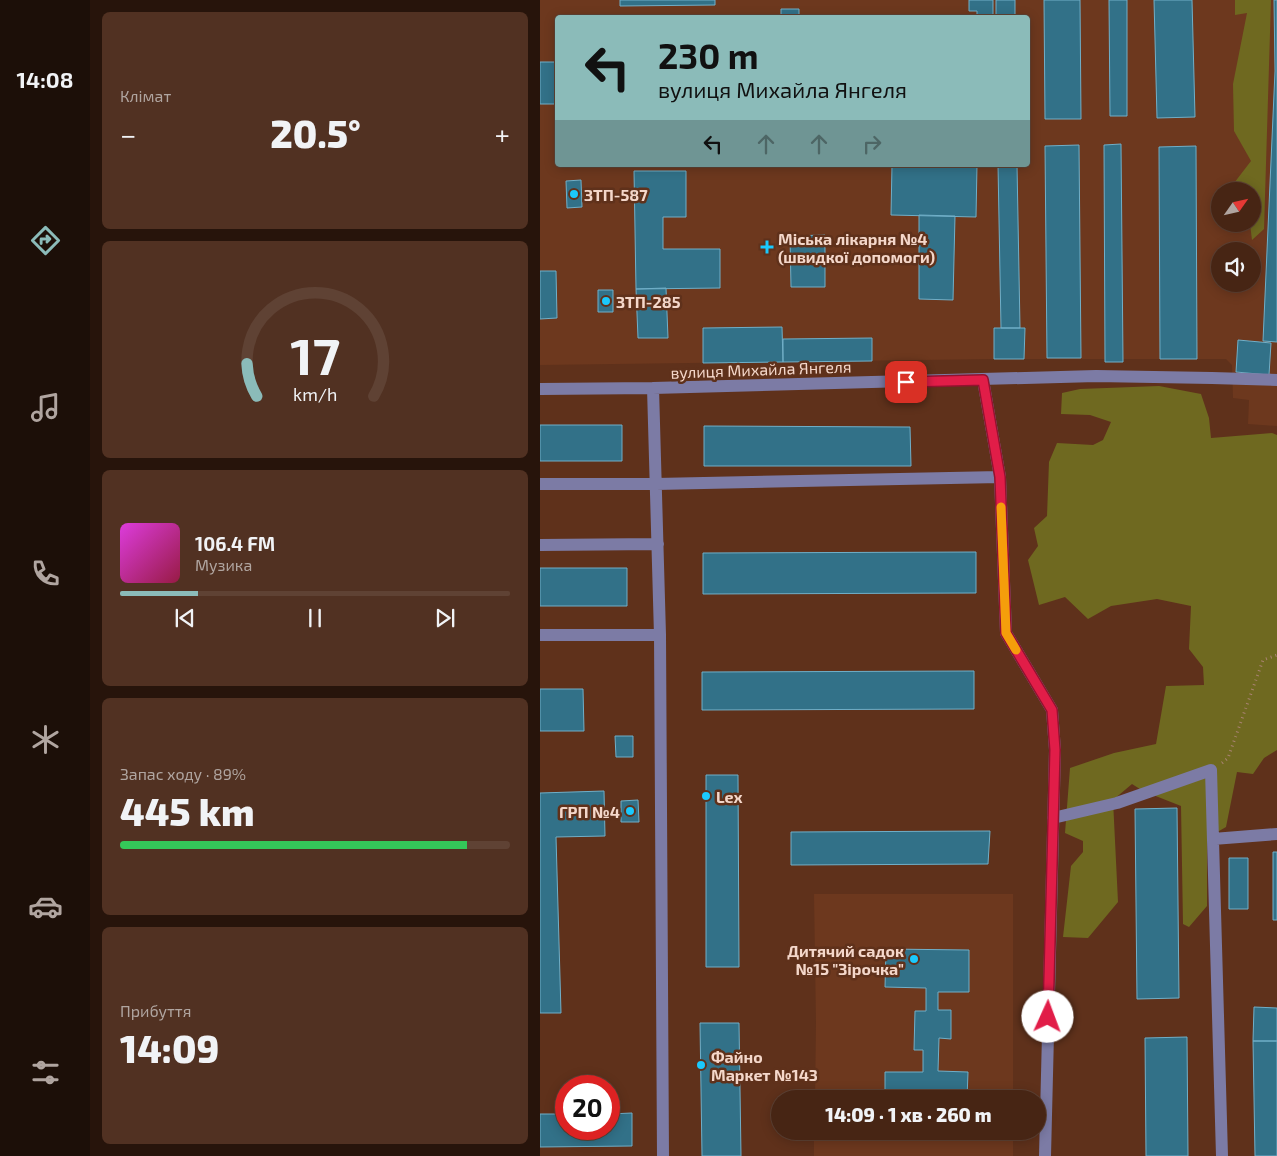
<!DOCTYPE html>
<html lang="uk">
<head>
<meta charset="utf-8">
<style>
  :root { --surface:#472514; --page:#513122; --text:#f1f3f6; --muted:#b0a5a0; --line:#5f4234; --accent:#8bbbb9 }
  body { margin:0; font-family:"Exo 2",sans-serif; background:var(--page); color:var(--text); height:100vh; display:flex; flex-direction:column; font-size:19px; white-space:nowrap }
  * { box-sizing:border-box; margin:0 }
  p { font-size:16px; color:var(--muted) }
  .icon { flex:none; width:28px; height:28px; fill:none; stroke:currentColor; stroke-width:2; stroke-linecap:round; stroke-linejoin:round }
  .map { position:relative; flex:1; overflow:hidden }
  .details { display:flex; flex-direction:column; gap:12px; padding:12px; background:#27140b; width:450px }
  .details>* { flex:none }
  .top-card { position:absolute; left:15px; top:15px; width:475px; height:152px; border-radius:5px; box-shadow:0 2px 12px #0003,0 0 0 1px var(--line); background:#8bbbb9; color:#111; overflow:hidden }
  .needle { width:32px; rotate:56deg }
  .fabs { position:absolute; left:671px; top:182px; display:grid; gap:10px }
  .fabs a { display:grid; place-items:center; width:50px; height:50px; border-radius:50%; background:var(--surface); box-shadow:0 2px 12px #0003,0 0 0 1px var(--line); font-size:25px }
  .speed { position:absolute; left:15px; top:1075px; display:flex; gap:10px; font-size:25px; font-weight:700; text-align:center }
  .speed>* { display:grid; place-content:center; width:65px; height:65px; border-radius:50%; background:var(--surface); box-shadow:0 2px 12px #0003,0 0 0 1px var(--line); line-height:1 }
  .speed .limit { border:8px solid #d22; background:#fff; color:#111 }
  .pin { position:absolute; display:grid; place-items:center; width:42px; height:42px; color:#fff; margin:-21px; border-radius:10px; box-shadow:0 2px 8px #0006 }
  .me { position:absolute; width:55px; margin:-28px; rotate:2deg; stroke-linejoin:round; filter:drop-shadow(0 0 4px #0008) }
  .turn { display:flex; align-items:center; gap:18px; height:105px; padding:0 20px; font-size:22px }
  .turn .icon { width:65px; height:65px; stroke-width:2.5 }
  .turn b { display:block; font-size:35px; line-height:42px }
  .lanes { display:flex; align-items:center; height:48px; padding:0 20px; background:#0003; justify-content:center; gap:25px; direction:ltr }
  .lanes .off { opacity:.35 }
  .big { font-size:38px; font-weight:800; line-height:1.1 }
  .details .widget { flex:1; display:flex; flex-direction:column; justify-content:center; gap:8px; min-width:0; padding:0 18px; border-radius:8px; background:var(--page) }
  .details .dial { align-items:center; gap:0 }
  .dial svg { height:130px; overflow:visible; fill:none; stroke:var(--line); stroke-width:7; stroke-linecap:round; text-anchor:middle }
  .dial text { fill:var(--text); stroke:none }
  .song { display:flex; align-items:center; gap:15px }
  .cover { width:60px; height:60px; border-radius:8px; background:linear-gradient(135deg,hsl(300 70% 55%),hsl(340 70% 35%)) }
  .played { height:5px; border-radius:2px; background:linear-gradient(90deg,var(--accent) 20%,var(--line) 20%) }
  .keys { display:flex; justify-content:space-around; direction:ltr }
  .heat { display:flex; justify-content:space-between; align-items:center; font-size:28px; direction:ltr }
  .charge { height:8px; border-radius:4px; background:linear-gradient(90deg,#34c759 89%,var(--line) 0) }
  .trip { position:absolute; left:231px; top:1090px; width:275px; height:50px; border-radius:25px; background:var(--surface); box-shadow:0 2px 12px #0003,0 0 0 1px var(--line); font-weight:800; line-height:50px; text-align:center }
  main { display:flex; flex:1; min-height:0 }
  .tab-bar { display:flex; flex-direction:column; width:90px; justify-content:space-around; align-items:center; background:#1c0f08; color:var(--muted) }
  .tab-bar .icon { width:35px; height:35px }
  .tab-bar .on { color:var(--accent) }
  .tab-bar b { font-size:22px; color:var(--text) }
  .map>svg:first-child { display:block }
  .built { fill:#6d381e; fill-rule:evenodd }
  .green { fill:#6f6920 }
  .building { fill:#327188; stroke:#70afc8 }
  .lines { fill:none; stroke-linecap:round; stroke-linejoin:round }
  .path { stroke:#a88270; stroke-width:3; stroke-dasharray:1 4; stroke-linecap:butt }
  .minor { stroke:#7c7ba5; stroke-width:12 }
  .route-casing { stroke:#92132f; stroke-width:12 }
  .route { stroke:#e11d48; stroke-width:9 }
  .slow { stroke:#f59e0b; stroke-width:9 }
  .poi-dot { fill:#1bc9fc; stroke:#5f311b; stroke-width:2 }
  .labels { text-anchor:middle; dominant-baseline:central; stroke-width:5; stroke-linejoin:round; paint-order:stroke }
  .poi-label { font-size:16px; font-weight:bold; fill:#f4d7ca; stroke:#5f311b; text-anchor:start }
  .street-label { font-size:16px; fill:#f4d7ca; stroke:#5f311b }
</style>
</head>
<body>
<main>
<nav class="tab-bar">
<b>14:08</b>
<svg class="icon on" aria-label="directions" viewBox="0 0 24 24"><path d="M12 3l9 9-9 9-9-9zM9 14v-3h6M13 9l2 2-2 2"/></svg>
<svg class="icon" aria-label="music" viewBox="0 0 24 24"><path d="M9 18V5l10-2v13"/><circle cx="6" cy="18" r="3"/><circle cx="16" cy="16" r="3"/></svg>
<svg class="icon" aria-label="phone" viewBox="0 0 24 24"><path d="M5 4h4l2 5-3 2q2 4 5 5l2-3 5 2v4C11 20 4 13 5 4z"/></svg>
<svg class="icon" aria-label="climate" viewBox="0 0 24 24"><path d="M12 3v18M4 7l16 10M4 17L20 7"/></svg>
<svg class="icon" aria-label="car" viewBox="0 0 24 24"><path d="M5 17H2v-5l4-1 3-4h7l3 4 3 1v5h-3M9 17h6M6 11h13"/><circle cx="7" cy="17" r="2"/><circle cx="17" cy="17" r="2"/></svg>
<svg class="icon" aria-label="filters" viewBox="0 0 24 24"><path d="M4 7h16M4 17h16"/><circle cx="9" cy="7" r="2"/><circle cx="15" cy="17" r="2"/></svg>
</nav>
<section class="details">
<div class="widget"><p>Клімат</p>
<div class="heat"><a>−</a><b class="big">20.5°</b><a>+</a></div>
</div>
<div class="widget dial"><svg viewBox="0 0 100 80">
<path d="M14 69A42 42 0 1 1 86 69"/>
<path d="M14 69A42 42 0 0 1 8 49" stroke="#8bbbb9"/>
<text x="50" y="56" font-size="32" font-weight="700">17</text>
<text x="50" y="72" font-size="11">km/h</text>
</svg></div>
<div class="widget">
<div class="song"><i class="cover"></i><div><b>106.4 FM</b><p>Музика</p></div></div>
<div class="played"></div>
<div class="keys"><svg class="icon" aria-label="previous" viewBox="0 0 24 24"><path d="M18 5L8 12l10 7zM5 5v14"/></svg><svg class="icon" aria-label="pause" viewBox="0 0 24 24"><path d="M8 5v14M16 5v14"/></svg><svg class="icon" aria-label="next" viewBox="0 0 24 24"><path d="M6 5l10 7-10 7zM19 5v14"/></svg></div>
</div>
<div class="widget"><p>Запас ходу · 89%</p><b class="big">445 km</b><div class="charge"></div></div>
<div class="widget"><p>Прибуття</p><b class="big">14:09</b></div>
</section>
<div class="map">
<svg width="737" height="1156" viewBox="0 0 737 1156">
  <rect width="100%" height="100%" fill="#5f311b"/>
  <path class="built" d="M0,0H737V426L708,424L709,400L693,398L692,365L686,359H454L0,365ZM18,18H488V165H18ZM680,191H712V224H680ZM680,251H712V284H680Z
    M274,894H473V1099H275L276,1023Z
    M274,1131H473V1156H274Z"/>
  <path class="green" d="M695,0H731L724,229L712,240L710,224H712V191H691V187L711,161L694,131L693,84L707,13L695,15Z
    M619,386L661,394L669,418L671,438L732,433L737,435V750L724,758L713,774L697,772L686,827L667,838V906L649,927L643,924L641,806L603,791L592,784L573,800L578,902L548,938L523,937L531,866L543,852V841L525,833L530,768L574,753L616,744L626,686L664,685L663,667L649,649L651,606L617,599L571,606L548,619L525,597L499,605L488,560L498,546L494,528L507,516L509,462L517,443L553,445L563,440L571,422L550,415L521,414L522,393L540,389Z"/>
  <path class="building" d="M80,0H175V5L80,6Z
    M429,0H453V18H437V11H429Z
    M456,0H475V18H456Z
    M504,0H540L541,119H505Z
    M569,0H587V116H570Z
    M614,0H652L655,117L617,118Z
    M734,0H737V342L723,341L735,71Z
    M241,9H259V18H241Z
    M0,62H18V104H0Z
    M581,144L583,362H565L564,145Z
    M539,145L541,358H507L505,146Z
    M656,146L657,359H620L619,147Z
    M352,165H437L436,217L351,215Z
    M458,165H477L480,328H461Z
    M94,171H146V217H123V249H180V288L96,289Z
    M41,180L42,207L27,208L26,181Z
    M379,215L415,216L413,300L379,299Z
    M285,235V287H251L250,236Z
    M0,271H16L17,318L0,319Z
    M126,288L128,338H98L96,289Z
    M58,290H73V312H58Z
    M242,327L243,362L163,363V328Z
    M454,328H485L484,359H454Z
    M332,338V361L243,362V339Z
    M698,340L731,343L729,375L696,372Z
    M0,425H82V461H0Z
    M164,426L370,427L371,466H164Z
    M436,552V593L163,594V553Z
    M0,568H87V606H0Z
    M434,671V709L162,710V672Z
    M0,689H43L44,731H0Z
    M75,736H93V757H76Z
    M166,775H198L199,967H166Z
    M64,791L65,836L16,837L21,1013H0V793Z
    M98,800L99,822H81V801Z
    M637,808L639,998L597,999L595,809Z
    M450,831L448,864L251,865V832Z
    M733,852H737V920H733Z
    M689,858H708V909H689Z
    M346,949L429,950V992H398V1010H411V1039L399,1038L398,1071L428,1072L427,1099H345V1072H383V1050H374L375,1011H386V988L345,987Z
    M714,1007L737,1008V1041H713Z
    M160,1023H199L201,1156H162Z
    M647,1037L648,1156H606L605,1038Z
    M713,1041H737V1156H715Z
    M92,1113V1146L0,1147V1114H26V1129H69V1114Z"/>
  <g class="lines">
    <path class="path" d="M682,763L688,758L723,660L737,655"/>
    <path class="minor" d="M443,380L460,477L466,633L512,710L515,750L505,1156
      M113,388L120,635L123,1156
      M0,389L113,388L556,376L672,378L737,380
      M0,484H116L460,477
      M0,545L118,544
      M0,635H120
      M513,818L577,803L671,770L682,1156
      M673,839L737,834"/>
  </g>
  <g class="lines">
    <defs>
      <path id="route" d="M366,382L443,380L460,477L466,633L512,710L515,750L508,1017"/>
    </defs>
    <use href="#route" class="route-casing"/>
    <use href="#route" class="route"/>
    <path class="slow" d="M461,507L466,633L476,650"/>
  </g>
  <g class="poi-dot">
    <circle cx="34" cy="194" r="5"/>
    <path d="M224.5 239.5h5v5h5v5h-5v5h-5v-5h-5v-5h5z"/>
    <circle cx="66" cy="301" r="5"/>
    <circle cx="166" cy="796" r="5"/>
    <circle cx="90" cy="811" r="5"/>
    <circle cx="374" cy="959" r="5"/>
    <circle cx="161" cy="1065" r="5"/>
  </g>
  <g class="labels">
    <g class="poi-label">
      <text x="44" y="194">ЗТП-587</text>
      <text x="238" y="238">Міська лікарня №4<tspan x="238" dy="18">(швидкої допомоги)</tspan></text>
      <text x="76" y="301">ЗТП-285</text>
      <text x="176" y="796">Lex</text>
      <text x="80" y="811" text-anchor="end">ГРП №4</text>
      <text x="364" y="950" text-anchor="end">Дитячий садок<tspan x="364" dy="18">№15 "Зірочка"</tspan></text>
      <text x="171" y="1056">Файно<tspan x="171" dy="18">Маркет №143</tspan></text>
    </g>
    <g class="street-label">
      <text transform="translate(221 369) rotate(-2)">вулиця Михайла Янгеля</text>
    </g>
  </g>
</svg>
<div class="fabs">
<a><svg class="needle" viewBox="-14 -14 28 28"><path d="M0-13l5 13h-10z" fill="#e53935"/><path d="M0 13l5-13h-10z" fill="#b0a5a0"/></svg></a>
<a><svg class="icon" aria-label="sound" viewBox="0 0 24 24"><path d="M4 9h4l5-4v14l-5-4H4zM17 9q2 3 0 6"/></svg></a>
</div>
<div class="speed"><div class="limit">20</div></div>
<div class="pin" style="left:366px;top:382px;background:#d93025"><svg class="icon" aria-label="arrive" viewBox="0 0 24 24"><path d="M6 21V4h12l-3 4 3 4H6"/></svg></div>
<svg class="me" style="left:508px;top:1017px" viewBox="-20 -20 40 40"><circle r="19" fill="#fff"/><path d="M0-13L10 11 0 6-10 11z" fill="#e11d48"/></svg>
<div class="trip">14:09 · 1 хв · 260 m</div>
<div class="top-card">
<div class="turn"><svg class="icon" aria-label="left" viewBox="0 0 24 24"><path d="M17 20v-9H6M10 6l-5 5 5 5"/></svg><div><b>230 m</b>вулиця Михайла Янгеля</div></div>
<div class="lanes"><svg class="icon" aria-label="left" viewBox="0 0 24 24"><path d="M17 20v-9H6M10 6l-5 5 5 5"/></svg><svg class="icon off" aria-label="ahead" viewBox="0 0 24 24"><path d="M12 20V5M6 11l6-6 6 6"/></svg><svg class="icon off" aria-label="ahead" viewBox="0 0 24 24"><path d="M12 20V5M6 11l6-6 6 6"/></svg><svg class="icon off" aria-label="right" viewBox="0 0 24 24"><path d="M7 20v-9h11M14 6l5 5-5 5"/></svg></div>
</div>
</div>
</main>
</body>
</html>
